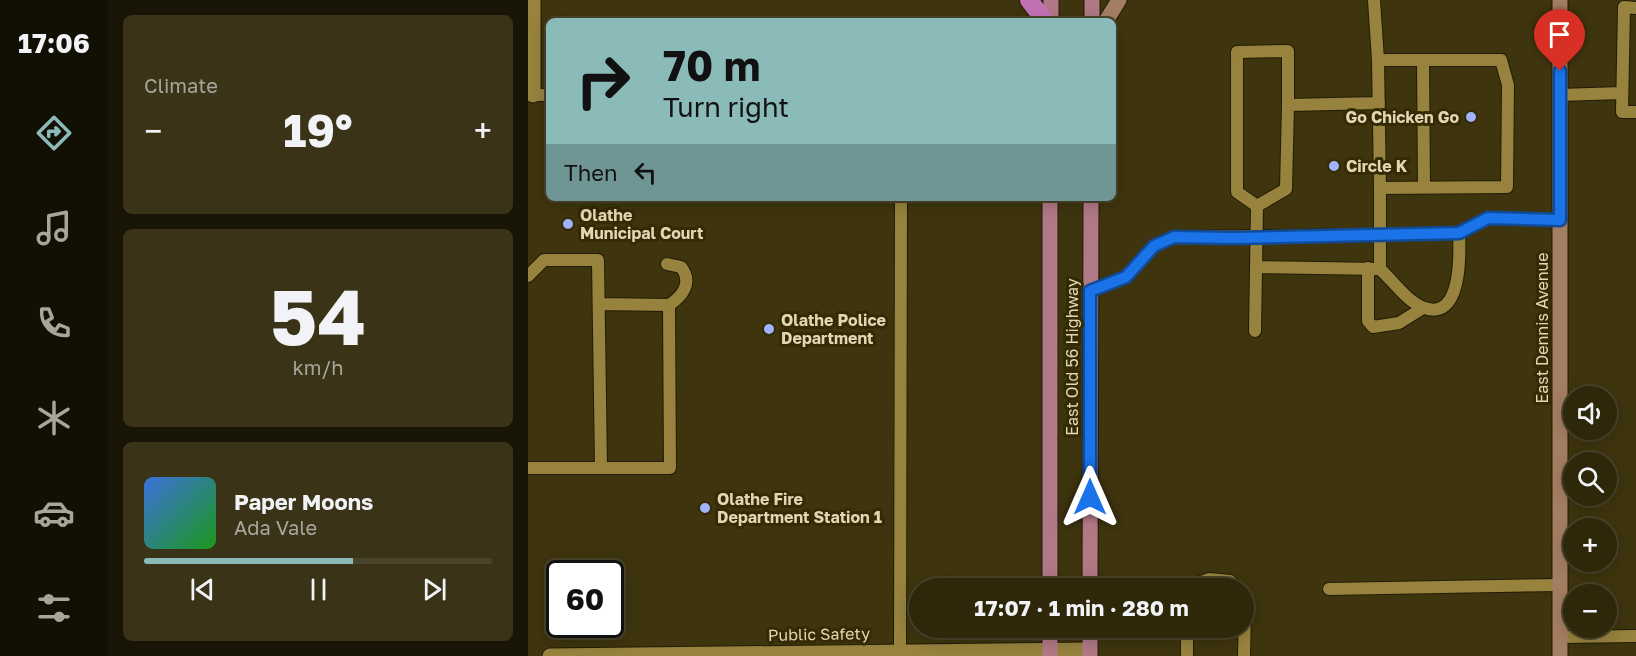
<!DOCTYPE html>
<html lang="en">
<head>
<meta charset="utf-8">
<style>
  :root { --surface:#2e270a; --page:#3a3318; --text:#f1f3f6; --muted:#a7a59c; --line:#49442b; --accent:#8bbbb9 }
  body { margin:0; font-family:"Golos Text",sans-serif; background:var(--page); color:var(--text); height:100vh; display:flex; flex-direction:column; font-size:22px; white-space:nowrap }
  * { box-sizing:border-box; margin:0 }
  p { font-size:20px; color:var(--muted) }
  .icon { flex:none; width:33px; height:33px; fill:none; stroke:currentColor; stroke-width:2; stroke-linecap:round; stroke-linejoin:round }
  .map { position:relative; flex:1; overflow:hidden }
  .sheet { display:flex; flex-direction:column; gap:15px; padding:15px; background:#191506; width:420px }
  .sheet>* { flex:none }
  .top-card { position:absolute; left:18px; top:18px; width:570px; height:183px; border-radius:9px; box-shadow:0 3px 15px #0003,0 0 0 2px var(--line); background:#8bbbb9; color:#111; overflow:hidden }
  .controls { position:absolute; left:1035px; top:386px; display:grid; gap:12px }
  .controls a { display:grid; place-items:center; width:54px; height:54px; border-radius:50%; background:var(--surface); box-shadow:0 3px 15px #0003,0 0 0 2px var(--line); font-size:30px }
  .speed { position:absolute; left:18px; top:560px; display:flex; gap:12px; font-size:30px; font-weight:700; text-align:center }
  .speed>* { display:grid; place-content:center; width:78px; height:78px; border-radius:50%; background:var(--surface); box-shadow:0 3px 15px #0003,0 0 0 2px var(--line); line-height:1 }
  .speed .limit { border:3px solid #111; border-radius:9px; background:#fff; color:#111 }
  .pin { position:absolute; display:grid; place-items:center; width:51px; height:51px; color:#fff; margin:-62px -26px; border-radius:50% 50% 50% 0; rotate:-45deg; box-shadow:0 0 6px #0007 }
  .pin .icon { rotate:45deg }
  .me { position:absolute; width:66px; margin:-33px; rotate:0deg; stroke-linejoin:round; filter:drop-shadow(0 0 4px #0008) }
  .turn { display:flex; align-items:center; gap:21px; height:126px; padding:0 18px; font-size:27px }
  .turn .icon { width:78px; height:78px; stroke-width:2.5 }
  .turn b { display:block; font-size:42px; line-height:51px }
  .then { display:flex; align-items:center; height:57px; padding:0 18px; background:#0003; gap:12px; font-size:22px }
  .big { font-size:45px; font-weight:700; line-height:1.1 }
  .sheet .card { flex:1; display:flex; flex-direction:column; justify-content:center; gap:9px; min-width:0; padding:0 21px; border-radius:9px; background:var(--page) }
  .sheet .dial { align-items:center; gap:0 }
  .dial b { font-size:78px; line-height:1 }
  .song { display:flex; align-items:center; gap:18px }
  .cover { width:72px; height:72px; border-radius:9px; background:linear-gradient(135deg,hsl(220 70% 55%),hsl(120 70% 35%)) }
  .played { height:6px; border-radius:3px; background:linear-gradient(90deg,var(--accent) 60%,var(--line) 60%) }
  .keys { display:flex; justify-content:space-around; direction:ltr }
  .heat { display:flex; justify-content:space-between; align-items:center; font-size:33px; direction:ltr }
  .trip { position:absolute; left:381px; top:578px; width:345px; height:60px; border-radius:30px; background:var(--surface); box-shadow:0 3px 15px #0003,0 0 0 2px var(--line); font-weight:700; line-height:60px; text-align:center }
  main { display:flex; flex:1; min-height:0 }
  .dock { display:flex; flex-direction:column; width:108px; justify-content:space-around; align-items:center; background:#121004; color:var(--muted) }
  .dock .icon { width:42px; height:42px }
  .dock .on { color:var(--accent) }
  .dock b { font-size:27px; color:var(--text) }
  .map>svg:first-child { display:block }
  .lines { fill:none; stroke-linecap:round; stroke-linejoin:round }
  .lane-casing { stroke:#221c06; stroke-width:14 }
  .street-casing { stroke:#221c06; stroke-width:17 }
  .secondary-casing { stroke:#221c06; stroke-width:17 }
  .primary-casing { stroke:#221c06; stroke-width:17 }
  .highway-casing { stroke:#221c06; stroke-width:20 }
  .lane { stroke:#97833e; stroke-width:12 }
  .street { stroke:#97833e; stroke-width:15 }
  .secondary { stroke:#a47e62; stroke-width:15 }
  .primary { stroke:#b17885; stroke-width:15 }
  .highway { stroke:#c371b5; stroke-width:18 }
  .route-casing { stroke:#114b97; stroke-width:15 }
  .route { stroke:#1a73e8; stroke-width:10 }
  .poi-dot { fill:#a1b3fd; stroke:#342a03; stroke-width:2 }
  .labels { text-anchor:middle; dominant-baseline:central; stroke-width:6; stroke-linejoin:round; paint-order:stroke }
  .poi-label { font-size:16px; font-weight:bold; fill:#e1d7b5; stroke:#342a03; text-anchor:start }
  .street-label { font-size:16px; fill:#e1d7b5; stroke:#342a03 }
</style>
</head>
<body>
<main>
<nav class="dock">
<b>17:06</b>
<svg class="icon on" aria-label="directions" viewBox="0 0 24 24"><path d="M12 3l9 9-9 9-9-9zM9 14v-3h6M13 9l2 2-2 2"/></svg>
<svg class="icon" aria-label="music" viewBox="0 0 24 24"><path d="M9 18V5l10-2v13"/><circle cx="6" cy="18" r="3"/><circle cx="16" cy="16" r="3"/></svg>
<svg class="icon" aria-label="phone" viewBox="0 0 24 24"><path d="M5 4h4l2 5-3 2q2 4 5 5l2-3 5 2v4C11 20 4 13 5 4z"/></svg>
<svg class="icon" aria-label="climate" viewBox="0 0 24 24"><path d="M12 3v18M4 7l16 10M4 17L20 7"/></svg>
<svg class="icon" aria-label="car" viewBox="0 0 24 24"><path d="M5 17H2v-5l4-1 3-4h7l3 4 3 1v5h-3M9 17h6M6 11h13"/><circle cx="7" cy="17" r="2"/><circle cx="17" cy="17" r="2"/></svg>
<svg class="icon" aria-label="filters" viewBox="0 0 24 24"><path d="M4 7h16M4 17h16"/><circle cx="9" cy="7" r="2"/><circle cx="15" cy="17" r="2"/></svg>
</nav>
<section class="sheet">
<div class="card"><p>Climate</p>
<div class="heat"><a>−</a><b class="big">19°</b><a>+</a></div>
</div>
<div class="card dial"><b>54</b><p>km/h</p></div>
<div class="card">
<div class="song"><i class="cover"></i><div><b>Paper Moons</b><p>Ada Vale</p></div></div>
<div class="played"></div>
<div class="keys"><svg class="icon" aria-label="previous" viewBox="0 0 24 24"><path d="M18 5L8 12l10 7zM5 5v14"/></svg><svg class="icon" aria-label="pause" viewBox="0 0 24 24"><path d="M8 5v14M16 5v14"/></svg><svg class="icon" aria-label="next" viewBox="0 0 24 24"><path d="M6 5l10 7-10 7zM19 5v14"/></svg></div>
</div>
</section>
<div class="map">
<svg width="1108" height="656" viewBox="0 0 1108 656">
  <rect width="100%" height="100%" fill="#3e340e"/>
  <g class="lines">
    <defs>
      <path id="lane" d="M846,0L850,60H973L980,85L979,187L852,188V235L931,233L960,218L1032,220
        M1108,8L1096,7L1094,112H1108
        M850,60L852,188
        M895,60L896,187
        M0,95H21
        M1031,95L1094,93
        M729,206L709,192V52L760,51V105L851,103
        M729,206L758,189L760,105
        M840,268V321L845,327L871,323L895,308
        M852,269C865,281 878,300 894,307C934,324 932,255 931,233
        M0,276L16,260H70L73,468
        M562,291L598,277L626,246L646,237L852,235V269L729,267
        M71,304L141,305
        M727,331L729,206
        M0,468H142L141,305C155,296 165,282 153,267L139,264
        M664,588L665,585L681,579L702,581L709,588
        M801,589L1032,585
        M716,604L717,612L716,656
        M1032,637L1108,636
        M372,650L373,198
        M659,656V627"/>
      <path id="street" d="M5,0V95
        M22,656L562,650"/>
      <path id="secondary" d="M578,21L591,0
        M1032,656V0"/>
      <path id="primary" d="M523,0V21
        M564,21V0
        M522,588V198
        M562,588L563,198
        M522,656V627
        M562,656V627"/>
      <path id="highway" d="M501,0L517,21"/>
    </defs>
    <use href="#lane" class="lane-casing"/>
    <use href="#street" class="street-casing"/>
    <use href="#secondary" class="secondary-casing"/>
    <use href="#primary" class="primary-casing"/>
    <use href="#highway" class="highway-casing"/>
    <use href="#lane" class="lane"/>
    <use href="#street" class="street"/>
    <use href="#secondary" class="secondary"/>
    <use href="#primary" class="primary"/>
    <use href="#highway" class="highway"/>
  </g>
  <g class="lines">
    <defs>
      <path id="route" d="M562,497V291L598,277L626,246L646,237L705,238L931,233L960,218L1032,220V71"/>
    </defs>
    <use href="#route" class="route-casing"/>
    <use href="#route" class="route"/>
  </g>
  <g class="poi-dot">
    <circle cx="943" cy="117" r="6"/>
    <circle cx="806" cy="166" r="6"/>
    <circle cx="40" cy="224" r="6"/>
    <circle cx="241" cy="329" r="6"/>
    <circle cx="177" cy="508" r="6"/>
  </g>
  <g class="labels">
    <g class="poi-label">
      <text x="931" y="117" text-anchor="end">Go Chicken Go</text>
      <text x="818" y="166">Circle K</text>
      <text x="52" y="215">Olathe<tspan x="52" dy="18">Municipal Court</tspan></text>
      <text x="253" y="320">Olathe Police<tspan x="253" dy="18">Department</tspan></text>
      <text x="189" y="499">Olathe Fire<tspan x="189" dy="18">Department Station 1</tspan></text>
    </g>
    <g class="street-label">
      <text transform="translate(1014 328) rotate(-90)">East Dennis Avenue</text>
      <text transform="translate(544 357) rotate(-90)">East Old 56 Highway</text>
      <text transform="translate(291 634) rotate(-1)">Public Safety</text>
    </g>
  </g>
</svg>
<div class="controls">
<a><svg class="icon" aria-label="sound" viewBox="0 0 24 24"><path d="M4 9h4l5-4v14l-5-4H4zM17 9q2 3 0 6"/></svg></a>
<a><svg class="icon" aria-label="search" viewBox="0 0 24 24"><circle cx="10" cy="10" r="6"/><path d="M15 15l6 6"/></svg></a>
<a>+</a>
<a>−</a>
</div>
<div class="speed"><div class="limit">60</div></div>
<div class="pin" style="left:1032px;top:71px;background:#d93025"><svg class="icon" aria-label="arrive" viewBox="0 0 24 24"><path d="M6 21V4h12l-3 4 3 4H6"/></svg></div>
<svg class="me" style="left:562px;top:497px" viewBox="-20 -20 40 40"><path d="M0-17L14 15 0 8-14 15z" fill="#1a73e8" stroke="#fff" stroke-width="4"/></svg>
<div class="trip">17:07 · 1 min · 280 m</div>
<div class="top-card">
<div class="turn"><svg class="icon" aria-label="right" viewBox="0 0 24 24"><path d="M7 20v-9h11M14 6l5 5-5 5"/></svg><div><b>70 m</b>Turn right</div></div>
<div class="then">Then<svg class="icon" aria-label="left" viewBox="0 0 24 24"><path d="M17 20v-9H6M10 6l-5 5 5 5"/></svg></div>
</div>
</div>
</main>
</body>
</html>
